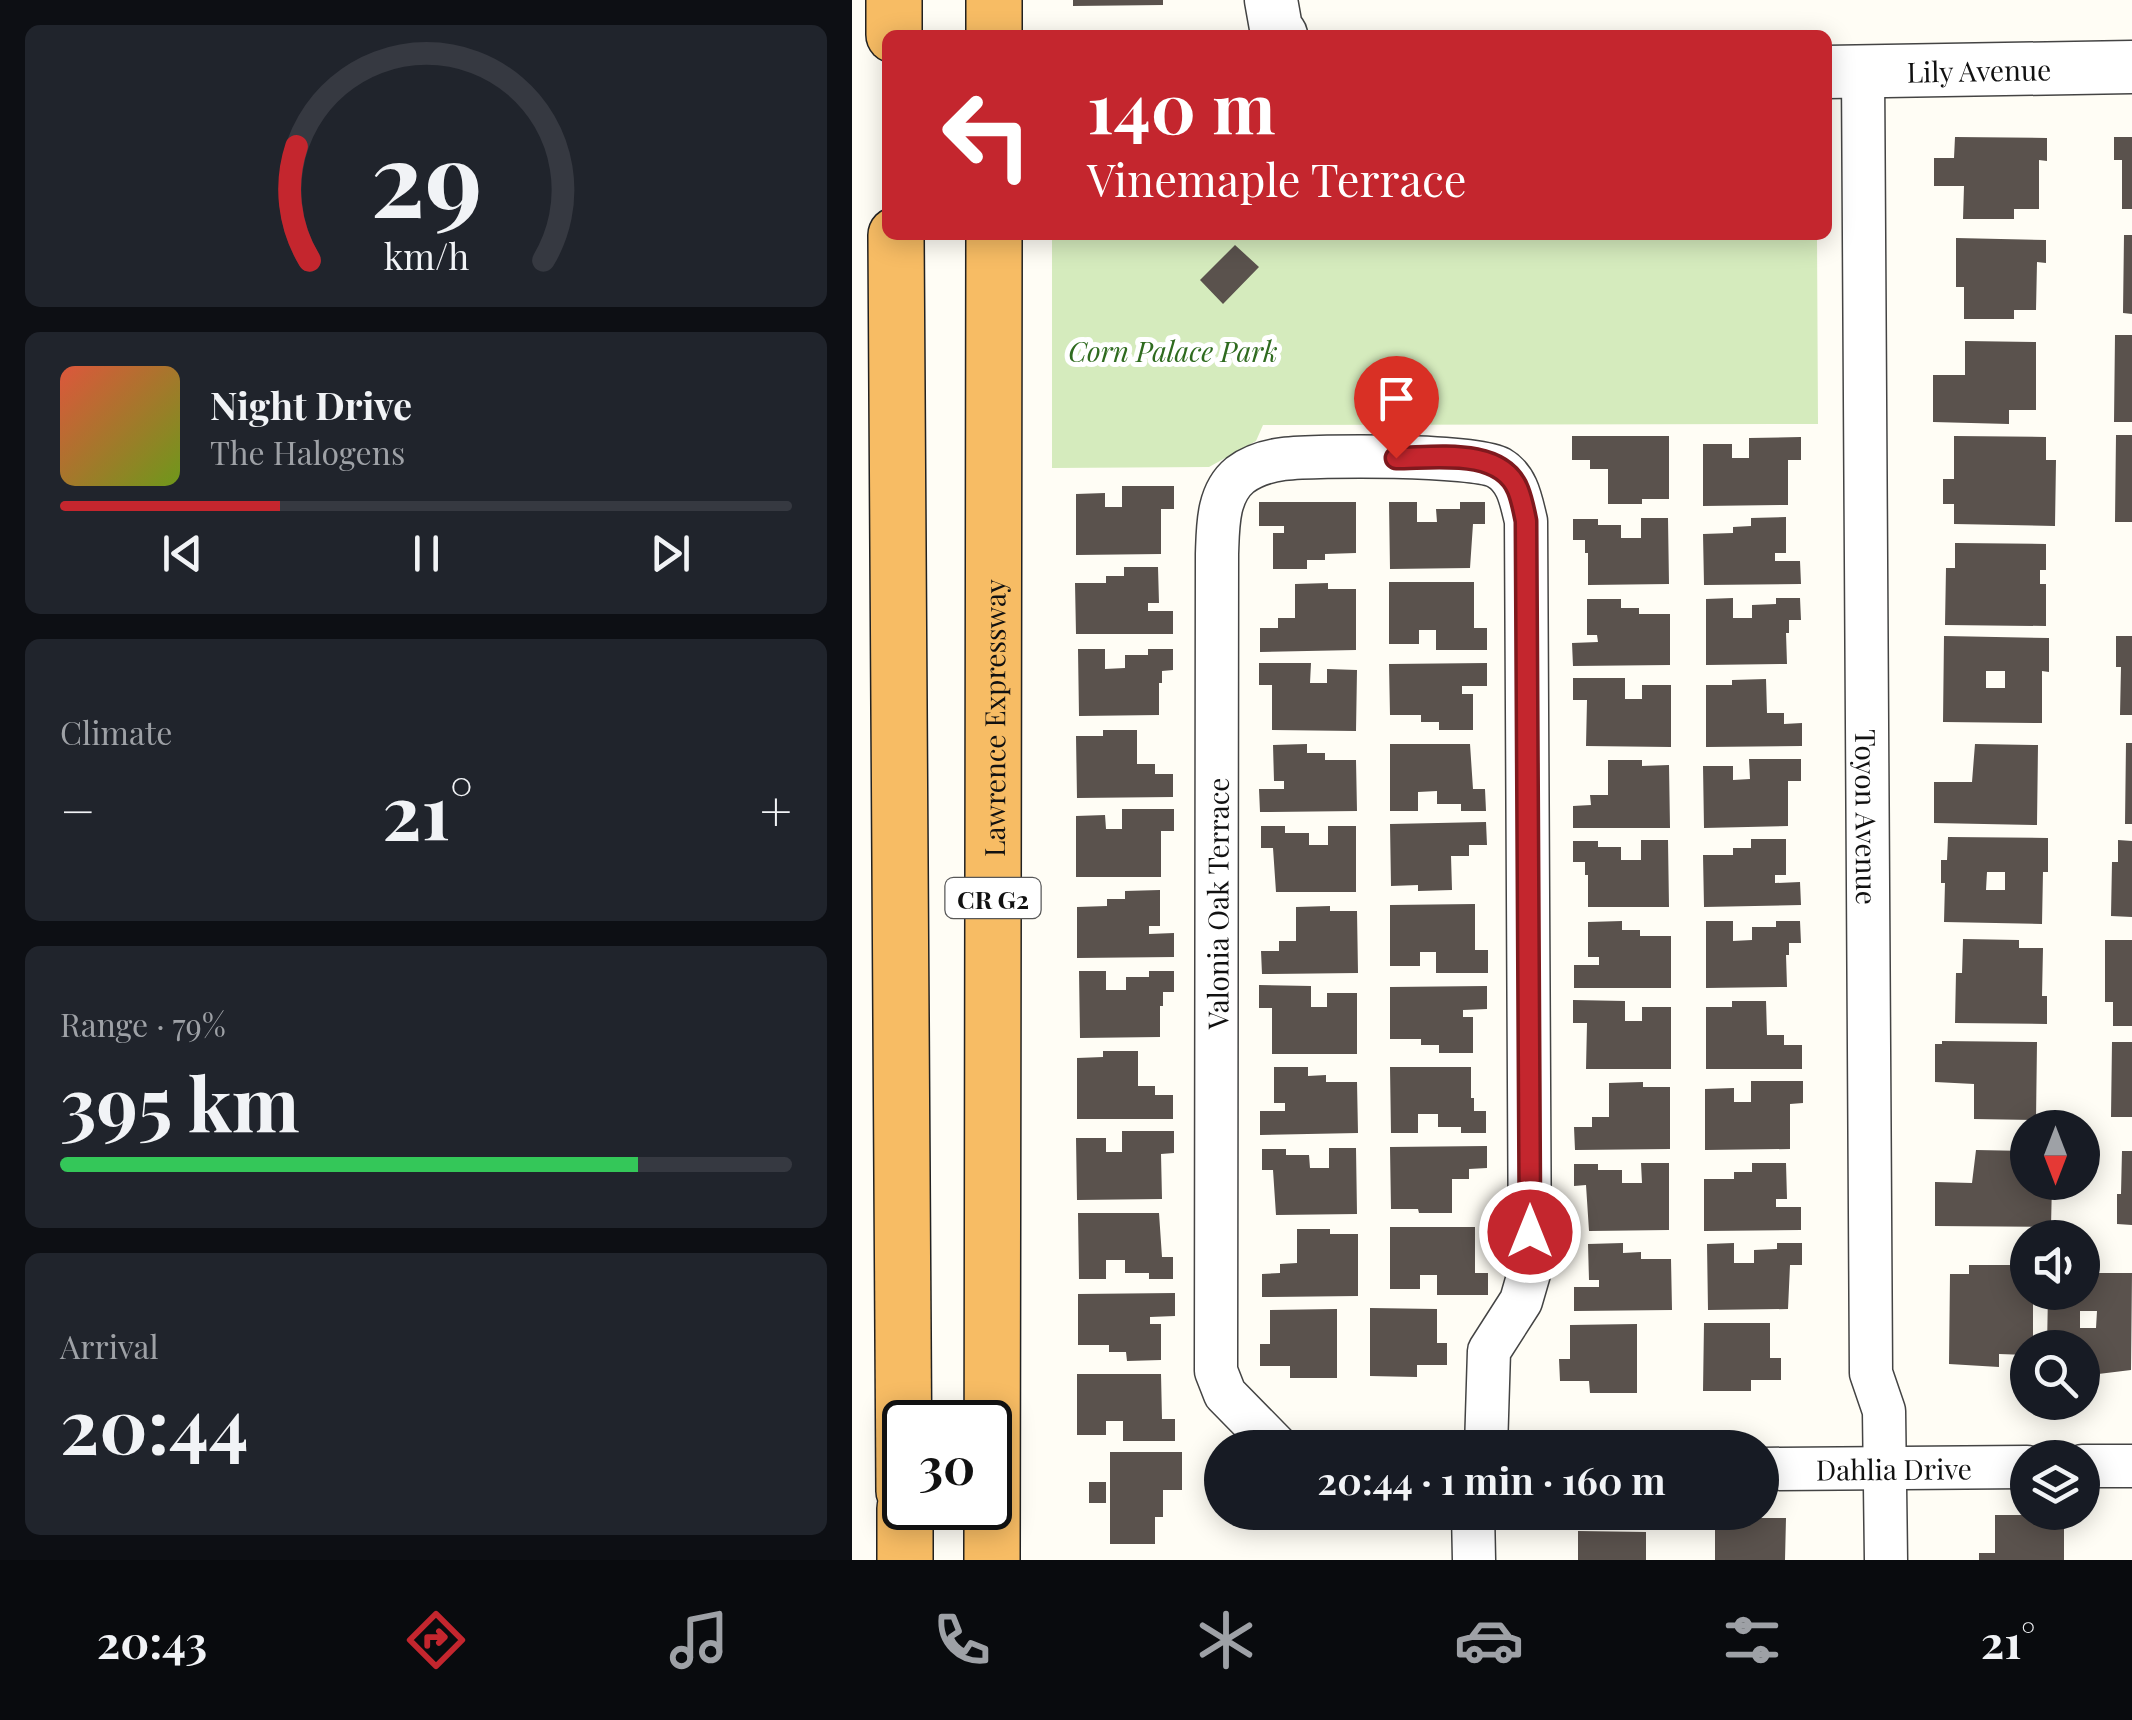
<!DOCTYPE html>
<html lang="en">
<head>
<meta charset="utf-8">
<style>
  :root { --surface:#171b24; --page:#20242c; --text:#f1f3f6; --muted:#9ea1a6; --line:#363941; --accent:#c4262e }
  body { margin:0; font-family:"Playfair Display",serif; background:var(--page); color:var(--text); height:100vh; display:flex; flex-direction:column; font-size:38px; white-space:nowrap }
  * { box-sizing:border-box; margin:0 }
  p { font-size:32px; color:var(--muted) }
  .icon { flex:none; width:55px; height:55px; fill:none; stroke:currentColor; stroke-width:2; stroke-linecap:round; stroke-linejoin:round }
  .map { position:relative; flex:1; overflow:hidden }
  .panel { display:flex; flex-direction:column; gap:25px; padding:25px; background:#0d0f14; width:852px }
  .panel>* { flex:none }
  .banner { position:absolute; left:30px; top:30px; width:950px; height:210px; border-radius:15px; box-shadow:0 5px 25px #0003; background:#c4262e; color:#fff; overflow:hidden }
  .needle { width:65px; rotate:180deg }
  .buttons { position:absolute; left:1158px; top:1110px; display:grid; gap:20px }
  .buttons a { display:grid; place-items:center; width:90px; height:90px; border-radius:50%; background:var(--surface); box-shadow:0 5px 25px #0003; font-size:50px }
  .speed { position:absolute; left:30px; top:1400px; display:flex; gap:20px; font-size:50px; font-weight:700; text-align:center }
  .speed>* { display:grid; place-content:center; width:130px; height:130px; border-radius:50%; background:var(--surface); box-shadow:0 5px 25px #0003; line-height:1 }
  .speed .limit { border:5px solid #111; border-radius:15px; background:#fff; color:#111 }
  .pin { position:absolute; display:grid; place-items:center; width:85px; height:85px; color:#fff; margin:-102px -42px; border-radius:50% 50% 50% 0; rotate:-45deg; box-shadow:0 0 10px #0007 }
  .pin .icon { rotate:45deg }
  .me { position:absolute; width:110px; margin:-55px; rotate:0deg; stroke-linejoin:round; filter:drop-shadow(0 0 8px #0008) }
  .turn { display:flex; align-items:center; gap:35px; height:210px; padding:0 40px; font-size:45px }
  .turn .icon { width:130px; height:130px; stroke-width:2.5 }
  .turn b { display:block; font-size:70px; line-height:85px }
  .big { font-size:75px; font-weight:700; line-height:1.1 }
  .panel .card { flex:1; display:flex; flex-direction:column; justify-content:center; gap:15px; min-width:0; padding:0 35px; border-radius:15px; background:var(--page) }
  .panel .dial { align-items:center; gap:0 }
  .dial svg { height:260px; overflow:visible; fill:none; stroke:var(--line); stroke-width:7; stroke-linecap:round; text-anchor:middle }
  .dial text { fill:var(--text); stroke:none }
  .song { display:flex; align-items:center; gap:30px }
  .cover { width:120px; height:120px; border-radius:15px; background:linear-gradient(135deg,hsl(10 70% 55%),hsl(80 70% 35%)) }
  .played { height:10px; border-radius:5px; background:linear-gradient(90deg,var(--accent) 30%,var(--line) 30%) }
  .keys { display:flex; justify-content:space-around; direction:ltr }
  .heat { display:flex; justify-content:space-between; align-items:center; font-size:55px; direction:ltr }
  .charge { height:15px; border-radius:8px; background:linear-gradient(90deg,#34c759 79%,var(--line) 0) }
  .trip { position:absolute; left:352px; top:1430px; width:575px; height:100px; border-radius:50px; background:var(--surface); box-shadow:0 5px 25px #0003; font-weight:700; line-height:100px; text-align:center }
  .dock { display:flex; height:160px; justify-content:space-around; align-items:center; background:#090b0e; color:var(--muted) }
  .dock .icon { width:70px; height:70px }
  .dock .on { color:var(--accent) }
  .dock b { font-size:45px; color:var(--text) }
  main { display:flex; flex:1; min-height:0 }
  .map>svg:first-child { display:block }
  .green { fill:#d5ebbd }
  .building { fill:#5a524d; fill-rule:evenodd }
  .lines { fill:none; stroke-linecap:round; stroke-linejoin:round }
  .minor-casing { stroke:#444; stroke-width:45 }
  .tertiary-casing { stroke:#444; stroke-width:55 }
  .trunk-casing { stroke:#222; stroke-width:58 }
  .minor { stroke:#fff; stroke-width:42 }
  .tertiary { stroke:#fff; stroke-width:52 }
  .trunk { stroke:#f7bc64; stroke-width:55 }
  .route-casing { stroke:#7f191e; stroke-width:25 }
  .route { stroke:#c4262e; stroke-width:18 }
  .labels { text-anchor:middle; dominant-baseline:central; stroke-width:10; stroke-linejoin:round; paint-order:stroke }
  .shield { fill:#fff; stroke:#585858; stroke-width:2.5 }
  .shield-label { font-size:25px; font-weight:bold; fill:#111 }
  .street-label { font-size:28px; fill:#111; stroke:#fff }
  .park-label { font-size:28px; font-style:italic; fill:#2f6b1f; stroke:#fff }
</style>
</head>
<body>
<main>
<section class="panel">
<div class="card dial"><svg viewBox="0 0 100 80">
<path d="M14 69A42 42 0 1 1 86 69"/>
<path d="M14 69A42 42 0 0 1 10 34" stroke="#c4262e"/>
<text x="50" y="56" font-size="32" font-weight="700">29</text>
<text x="50" y="72" font-size="11">km/h</text>
</svg></div>
<div class="card">
<div class="song"><i class="cover"></i><div><b>Night Drive</b><p>The Halogens</p></div></div>
<div class="played"></div>
<div class="keys"><svg class="icon" aria-label="previous" viewBox="0 0 24 24"><path d="M18 5L8 12l10 7zM5 5v14"/></svg><svg class="icon" aria-label="pause" viewBox="0 0 24 24"><path d="M8 5v14M16 5v14"/></svg><svg class="icon" aria-label="next" viewBox="0 0 24 24"><path d="M6 5l10 7-10 7zM19 5v14"/></svg></div>
</div>
<div class="card"><p>Climate</p>
<div class="heat"><a>−</a><b class="big">21°</b><a>+</a></div>
</div>
<div class="card"><p>Range · 79%</p><b class="big">395 km</b><div class="charge"></div></div>
<div class="card"><p>Arrival</p><b class="big">20:44</b></div>
</section>
<div class="map">
<svg width="1280" height="1560" viewBox="0 0 1280 1560">
  <rect width="100%" height="100%" fill="#fffdf5"/>
  <path class="green" d="M200,235H965L966,424L411,425L404,441L357,467L200,468Z"/>
  <path class="building" d="M221,0H311V5L221,6Z
    M1103,137L1195,138V161L1187,160V209H1162V219H1111L1112,186H1082V158H1102Z
    M1262,137H1280V209H1270V160H1262Z
    M1272,235H1280V314L1271,313Z
    M1104,238L1194,240V263L1185,262L1184,310H1162V319H1112V287H1104Z
    M383,245L407,267L371,304L348,280Z
    M1263,335H1280V422H1262Z
    M1113,341L1184,342V410H1157V424L1081,422V375H1113Z
    M1264,435H1280V522H1263Z
    M720,436H817V499H790V504H756V469H738V460H720Z
    M1102,436L1194,437V460H1204L1203,526L1102,524V504H1091V479H1102Z
    M949,437V460H936V505L851,506V444H880V458H897V438Z
    M270,486H322V509H309V554L224,555V494L253,493V507H270Z
    M407,502H504V553L473,554V560H455V569H421V533H432V526H407Z
    M537,502H565V522H585L584,509H608V502H633V524H621L618,568L538,569Z
    M934,517V553H923V561H948L949,584L852,585L851,534L881,533V527L899,526V518Z
    M789,518H816L817,584L736,585V553H733V540H721V519H746V525H769V538H789Z
    M1103,543L1194,544V570H1188V584H1194V626L1093,625L1094,568H1103Z
    M272,567H306L307,603H296V611H321V634H224L223,583H254V576H272Z
    M537,582H622V628H635V650H584V630H567V644H537Z
    M476,583V589H504V650L408,652V628H426V618H443V584Z
    M881,598V618H900V605L924,604V598H948L949,620H937V633H934L935,664L854,665V599Z
    M735,599H769V608H787V614H818V665L721,666L720,643L746,642L745,635H735Z
    M1092,636L1197,638V672L1190,671V723L1091,722ZM1134,671H1153V688H1134Z
    M1264,636H1280V715H1268L1269,667H1264Z
    M226,649H253V669L273,668V655H296V649H321V670L310,671V683H307V715L227,716Z
    M407,663H459L458,683H475V669L505,670L504,731L420,730V685H407Z
    M635,663V686H610V694H621V730H587V722H569V715H538L537,664Z
    M721,678H773V699H790V685H819V747L734,746L735,700H721Z
    M914,679L915,713H932V724L950,723V746L854,747V685H880V680Z
    M251,730H285V764H303V774H321V797L225,798L224,736H251Z
    M1274,743H1280V824H1273Z
    M455,744V753H473V760H504L505,811L408,812L407,789H432V781H422L421,745Z
    M538,744H618L621,789H633L634,811H609V804H585V791L566,792V811H538Z
    M1123,744L1186,745L1185,825L1082,823V782H1120Z
    M897,759H949V781H936V826L852,828L851,766H881V780L898,779Z
    M756,760H790V766L817,765L818,828H721V806L739,805L738,795H756Z
    M270,809H322V831H309V877H224V816L253,815L254,829H270Z
    M634,822L635,845H617V856H599L600,890L566,891V885L539,886L538,824Z
    M409,826H433V833H457V845H476V826H504V892H424L421,848H409Z
    M1096,837L1196,838V872H1191L1190,924L1092,922L1093,883H1089V860H1095ZM1135,872H1153V890H1134Z
    M899,839H934V875H923V883L948,882L949,905L852,907L851,855H881V848H899Z
    M789,840H816L817,907H736V875H733V862H721V841H746V847H769V860H789Z
    M1266,840L1280,841V917L1259,916L1260,862H1266Z
    M308,890V926H297V934L322,933V957L225,958V907L255,906V899H273V891Z
    M623,904V950H636V973H584V952H568V966H538V905Z
    M478,906V911H505L506,973L410,974L409,951H427V941H444V907Z
    M770,921V930H788V936H819V988H722V965H747V957H736V922Z
    M854,921H881V941L900,940V927H924V921H948L949,943H937V955H934L935,987L854,988Z
    M1111,939L1167,940V948H1191L1190,996H1195V1024L1103,1023L1104,973H1110Z
    M1253,940H1280V1026H1261V1002H1253Z
    M227,971H254V990H274V977H297V971H322V992H311V1006H308V1037L228,1038Z
    M407,985L459,986V1007H475V993H505V1054H420V1008H407Z
    M635,986V1009L611,1010V1017H621V1053H587V1045H569V1039H538V987Z
    M721,1000L773,1001V1021H790V1007H819V1069H734L735,1023H721Z
    M880,1001H914L915,1035H932V1045H950V1069H854V1007H880Z
    M1090,1041L1185,1042L1184,1120L1122,1119V1084L1083,1082V1044H1090Z
    M1260,1042H1280V1117H1259Z
    M251,1051H286V1086H303V1095H321V1119H225V1058L251,1057Z
    M422,1067H456V1076L474,1075V1082H505L506,1133L408,1135V1111H433V1103H422Z
    M538,1067H619V1098H622V1111H634V1133H609V1127H586V1114H566V1133H539Z
    M899,1081H951V1103L938,1104V1149L853,1150V1089L882,1088V1102H899Z
    M791,1082V1087H818V1149L723,1150L722,1127H740V1117H757V1083Z
    M270,1131H322V1153L309,1154L310,1199L225,1200L224,1138H254V1152H270Z
    M635,1146V1168L617,1169V1179H600V1213H567L566,1209H539L538,1147Z
    M477,1148H504L505,1214L424,1215L421,1170H410V1149H434V1155H457L458,1168H477Z
    M1124,1150L1175,1151V1182H1200L1199,1227L1083,1226V1182L1120,1183Z
    M1270,1151H1280V1225L1265,1224V1194H1269Z
    M789,1163H817V1230L737,1231L734,1185L722,1186V1164H746V1170H770V1183H790Z
    M900,1163H934L935,1199H924V1207H949V1230L852,1231V1179H882V1172H900Z
    M226,1213H307L310,1257H321V1279H297V1273H273V1260H254V1279H227Z
    M538,1227H623V1273H636V1295H585V1275H568V1289H538Z
    M445,1229H478V1234H506V1296L410,1297V1274L428,1273V1264L445,1263Z
    M771,1243V1253L789,1252V1259H819L820,1310L722,1311V1287H747V1280H737L736,1244Z
    M882,1243V1263H902V1250L925,1249V1243H950V1265H938L936,1309L856,1310L855,1244Z
    M1117,1265H1170L1175,1292H1181V1348H1175V1355L1147,1354V1367L1097,1364L1098,1274H1117Z
    M1230,1273H1280L1279,1370L1230,1376V1348H1195L1196,1292H1230ZM1228,1311H1245L1244,1328H1228Z
    M323,1293V1316L298,1317V1324H309V1360L275,1361L274,1352H257V1345H226V1294Z
    M518,1308L585,1309V1343H595V1365H565V1377L518,1376Z
    M485,1309V1378H438V1366H408V1344H418V1310Z
    M852,1323H918V1358H929V1380H899V1391H851Z
    M785,1324V1393H738L737,1381H708L707,1359H718V1325Z
    M225,1374H309L310,1419H323V1441H271V1421H254V1435H225Z
    M258,1452H330V1490H311V1517H303V1544H258Z
    M237,1482H254V1503H237Z
    M1143,1515H1212V1560H1127V1553H1143Z
    M863,1518H934L933,1560H863Z
    M726,1531L794,1532V1560H726Z"/>
  <g class="lines">
    <defs>
      <g id="minor">
        <path id="s1" d="M1011,72L1019,1373L1032,1411L1034,1560"/>
        <path id="s2" d="M426,1448L373,1394L364,1371L365,554C366,527 365,494 388,475C400,466 416,461 431,459C464,455 623,454 647,468C666,479 669,501 674,521L678,1270L669,1301L637,1351L634,1448"/>
        <path d="M1230,1466H1280"/>
        <path id="s3" d="M910,1469L1175,1467"/>
        <path d="M621,1512L622,1560"/>
      </g>
      <g id="tertiary">
        <path d="M419,0L424,28L429,35"/>
        <path id="s4" d="M975,72L1280,67"/>
      </g>
      <g id="trunk">
        <path d="M42,0V35"/>
        <path d="M142,35V0"/>
        <path d="M44,235L52,1491"/>
        <path d="M53,1508V1560"/>
        <path id="s5" d="M140,1560L142,235"/>
      </g>
    </defs>
    <use href="#minor" class="minor-casing"/>
    <use href="#tertiary" class="tertiary-casing"/>
    <use href="#trunk" class="trunk-casing"/>
    <use href="#minor" class="minor"/>
    <use href="#tertiary" class="tertiary"/>
    <use href="#trunk" class="trunk"/>
  </g>
  <g class="lines">
    <defs>
      <path id="route" d="M544,458C582,458 649,447 666,490C670,500 672,511 674,521L678,1232"/>
    </defs>
    <use href="#route" class="route-casing"/>
    <use href="#route" class="route"/>
  </g>
  <g class="labels">
    <rect class="shield" x="93.5" y="878" width="95" height="40" rx="8"/>
    <g class="shield-label">
      <text x="141" y="898">CR G2</text>
    </g>
    <g class="street-label">
      <text stroke="none"><textPath href="#s4" startOffset="152">Lily Avenue</textPath></text>
      <text stroke="none"><textPath href="#s5" startOffset="842">Lawrence Expressway</textPath></text>
      <text stroke="none"><textPath href="#s1" startOffset="745">Toyon Avenue</textPath></text>
      <text stroke="none"><textPath href="#s2" startOffset="568">Valonia Oak Terrace</textPath></text>
      <text stroke="none"><textPath href="#s3" startOffset="132">Dahlia Drive</textPath></text>
    </g>
    <g class="park-label">
      <text x="321" y="350">Corn Palace Park</text>
    </g>
  </g>
</svg>
<div class="buttons">
<a><svg class="needle" viewBox="-14 -14 28 28"><path d="M0-13l5 13h-10z" fill="#e53935"/><path d="M0 13l5-13h-10z" fill="#9ea1a6"/></svg></a>
<a><svg class="icon" aria-label="sound" viewBox="0 0 24 24"><path d="M4 9h4l5-4v14l-5-4H4zM17 9q2 3 0 6"/></svg></a>
<a><svg class="icon" aria-label="search" viewBox="0 0 24 24"><circle cx="10" cy="10" r="6"/><path d="M15 15l6 6"/></svg></a>
<a><svg class="icon" aria-label="layers" viewBox="0 0 24 24"><path d="M12 4l9 5-9 5-9-5zM3 14l9 5 9-5"/></svg></a>
</div>
<div class="speed"><div class="limit">30</div></div>
<div class="pin" style="left:544px;top:458px;background:#d93025"><svg class="icon" aria-label="arrive" viewBox="0 0 24 24"><path d="M6 21V4h12l-3 4 3 4H6"/></svg></div>
<svg class="me" style="left:678px;top:1232px" viewBox="-20 -20 40 40"><circle r="17" fill="#c4262e" stroke="#fff" stroke-width="3"/><path d="M0-11L8 9 0 5-8 9z" fill="#fff"/></svg>
<div class="trip">20:44 · 1 min · 160 m</div>
<div class="banner">
<div class="turn"><svg class="icon" aria-label="left" viewBox="0 0 24 24"><path d="M17 20v-9H6M10 6l-5 5 5 5"/></svg><div><b>140 m</b>Vinemaple Terrace</div></div>
</div>
</div>
</main>
<nav class="dock">
<b>20:43</b>
<svg class="icon on" aria-label="directions" viewBox="0 0 24 24"><path d="M12 3l9 9-9 9-9-9zM9 14v-3h6M13 9l2 2-2 2"/></svg>
<svg class="icon" aria-label="music" viewBox="0 0 24 24"><path d="M9 18V5l10-2v13"/><circle cx="6" cy="18" r="3"/><circle cx="16" cy="16" r="3"/></svg>
<svg class="icon" aria-label="phone" viewBox="0 0 24 24"><path d="M5 4h4l2 5-3 2q2 4 5 5l2-3 5 2v4C11 20 4 13 5 4z"/></svg>
<svg class="icon" aria-label="climate" viewBox="0 0 24 24"><path d="M12 3v18M4 7l16 10M4 17L20 7"/></svg>
<svg class="icon" aria-label="car" viewBox="0 0 24 24"><path d="M5 17H2v-5l4-1 3-4h7l3 4 3 1v5h-3M9 17h6M6 11h13"/><circle cx="7" cy="17" r="2"/><circle cx="17" cy="17" r="2"/></svg>
<svg class="icon" aria-label="filters" viewBox="0 0 24 24"><path d="M4 7h16M4 17h16"/><circle cx="9" cy="7" r="2"/><circle cx="15" cy="17" r="2"/></svg>
<b>21°</b>
</nav>
</body>
</html>
